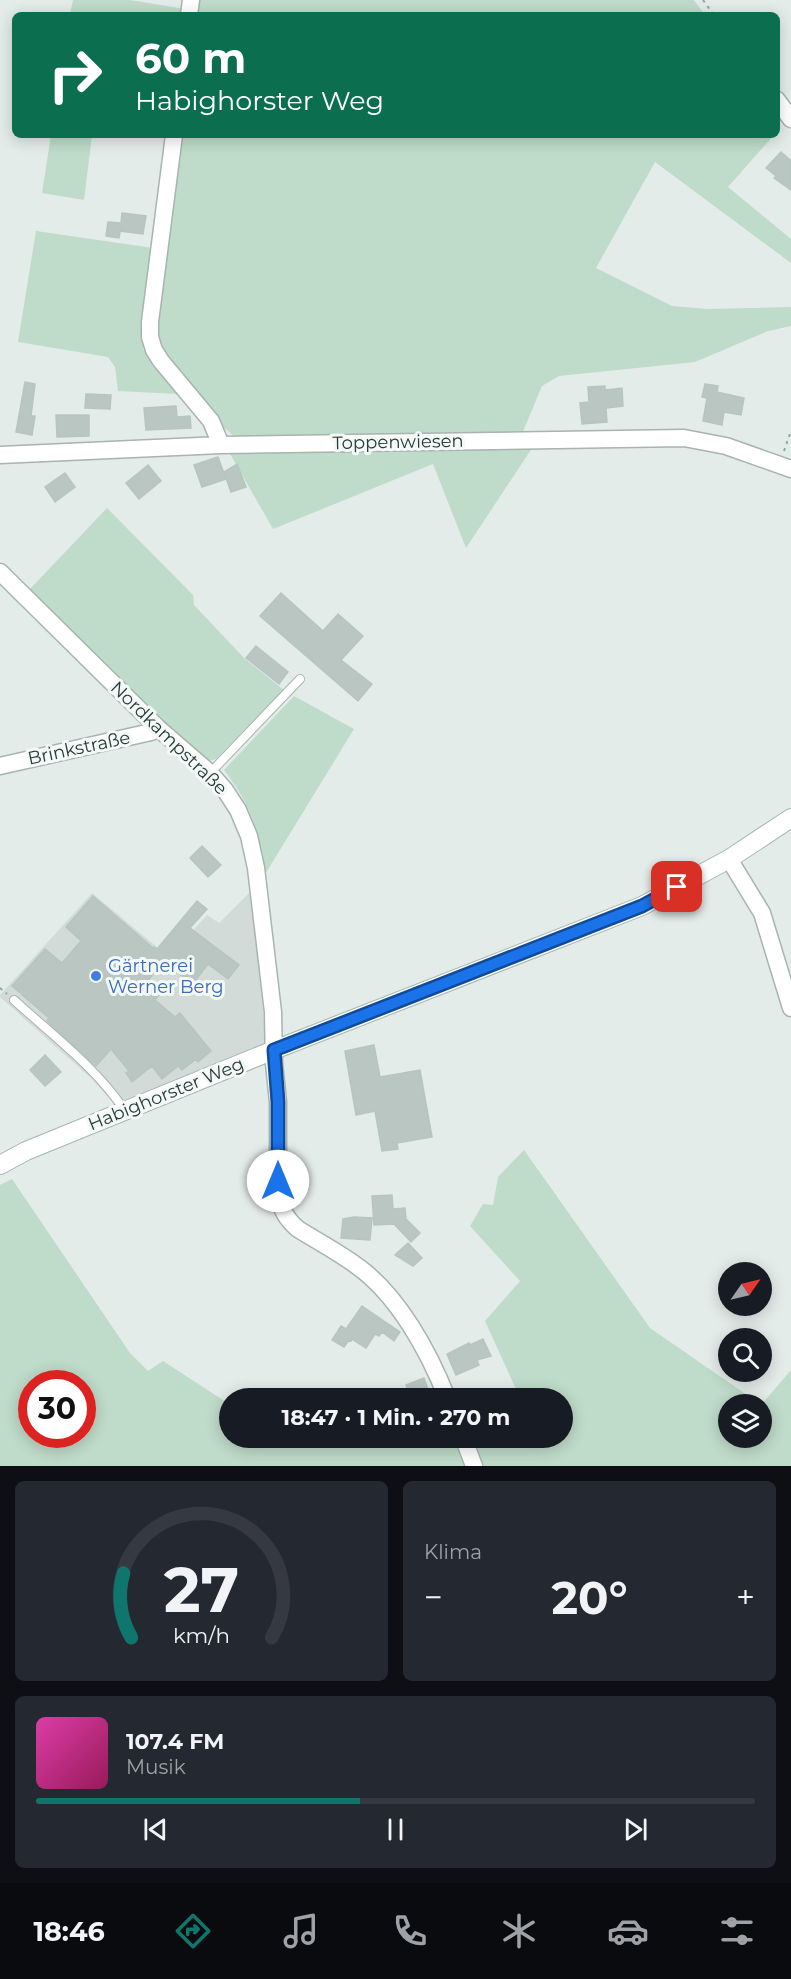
<!DOCTYPE html>
<html lang="de">
<head>
<meta charset="utf-8">
<style>
  :root { --surface:#171b24; --page:#242831; --text:#f1f3f6; --muted:#9ea1a6; --line:#363941; --accent:#0f766e }
  body { margin:0; font-family:Montserrat,sans-serif; background:var(--page); color:var(--text); height:100vh; display:flex; flex-direction:column; font-size:22px; white-space:nowrap }
  * { box-sizing:border-box; margin:0 }
  p { font-size:20px; color:var(--muted) }
  .icon { flex:none; width:33px; height:33px; fill:none; stroke:currentColor; stroke-width:2; stroke-linecap:round; stroke-linejoin:round }
  .map { position:relative; height:1466px; overflow:hidden }
  .details { display:flex; flex-direction:column; gap:15px; padding:15px; background:#0d0f14; flex:1 }
  .details>* { flex:none }
  .banner { position:absolute; left:12px; top:12px; width:768px; height:126px; border-radius:9px; box-shadow:0 3px 15px #0003; background:#0b6e4f; color:#fff; overflow:hidden }
  .needle { width:39px; rotate:56deg }
  .buttons { position:absolute; left:718px; top:1262px; display:grid; gap:12px }
  .buttons a { display:grid; place-items:center; width:54px; height:54px; border-radius:50%; background:var(--surface); box-shadow:0 3px 15px #0003; font-size:30px }
  .speed { position:absolute; left:18px; top:1370px; display:flex; gap:12px; font-size:30px; font-weight:700; text-align:center }
  .speed>* { display:grid; place-content:center; width:78px; height:78px; border-radius:50%; background:var(--surface); box-shadow:0 3px 15px #0003; line-height:1 }
  .speed .limit { border:9px solid #d22; background:#fff; color:#111 }
  .pin { position:absolute; display:grid; place-items:center; width:51px; height:51px; color:#fff; margin:-26px; border-radius:12px; box-shadow:0 3px 9px #0006 }
  .me { position:absolute; width:66px; margin:-33px; rotate:0deg; stroke-linejoin:round; filter:drop-shadow(0 0 4px #0008) }
  .turn { display:flex; align-items:center; gap:21px; height:126px; padding:0 24px; font-size:27px }
  .turn .icon { width:78px; height:78px; stroke-width:2.5 }
  .turn b { display:block; font-size:42px; line-height:51px }
  .big { font-size:45px; font-weight:700; line-height:1.1 }
  .details .card { flex:1; display:flex; flex-direction:column; justify-content:center; gap:9px; min-width:0; padding:0 21px; border-radius:9px; background:var(--page) }
  .details .dial { align-items:center; gap:0 }
  .dial svg { height:156px; overflow:visible; fill:none; stroke:var(--line); stroke-width:7; stroke-linecap:round; text-anchor:middle }
  .dial text { fill:var(--text); stroke:none }
  .song { display:flex; align-items:center; gap:18px }
  .cover { width:72px; height:72px; border-radius:9px; background:linear-gradient(135deg,hsl(320 70% 55%),hsl(330 70% 35%)) }
  .played { height:6px; border-radius:3px; background:linear-gradient(90deg,var(--accent) 45%,var(--line) 45%) }
  .keys { display:flex; justify-content:space-around; direction:ltr }
  .heat { display:flex; justify-content:space-between; align-items:center; font-size:33px; direction:ltr }
  .details .tiles { flex:1; display:grid; gap:15px; grid-template-columns:1fr 1fr }
  .card:last-child { grid-column:span 2 }
  .trip { position:absolute; left:219px; top:1388px; width:354px; height:60px; border-radius:30px; background:var(--surface); box-shadow:0 3px 15px #0003; font-weight:700; line-height:60px; text-align:center }
  .tabs { display:flex; height:96px; justify-content:space-around; align-items:center; background:#090b0e; color:var(--muted) }
  .tabs .icon { width:42px; height:42px }
  .tabs .on { color:var(--accent) }
  .tabs b { font-size:27px; color:var(--text) }
  .map>svg:first-child { display:block }
  .built { fill:#d2dbd8 }
  .green { fill:#bfdbc9; fill-rule:evenodd }
  .building { fill:#b9c6c2; stroke:#b7c5c0; stroke-width:1.5 }
  .lines { fill:none; stroke-linecap:round; stroke-linejoin:round }
  .lane-casing { stroke:#a7b4b0; stroke-width:10 }
  .street-casing { stroke:#a7b4b0; stroke-width:19 }
  .secondary-casing { stroke:#a3b6b2; stroke-width:20 }
  .path { stroke:#87aca5; stroke-width:2; stroke-dasharray:3 4.5; stroke-linecap:butt }
  .lane { stroke:#fff; stroke-width:8 }
  .street { stroke:#fff; stroke-width:16 }
  .secondary { stroke:#fff; stroke-width:18 }
  .route-casing { stroke:#114b97; stroke-width:15 }
  .route { stroke:#1a73e8; stroke-width:10 }
  .shop-dot { fill:#3f7fe0; stroke:#f4f9f7; stroke-width:2 }
  .labels { text-anchor:middle; dominant-baseline:central; stroke-width:6; stroke-linejoin:round; paint-order:stroke }
  .street-label { font-size:18px; fill:#253c38; stroke:#f4f9f7 }
  .shop-label { font-size:18px; fill:#366cbe; stroke:#f4f9f7; text-anchor:start }
</style>
</head>
<body>
<div class="map">
<svg width="791" height="1466" viewBox="0 0 791 1466">
  <rect width="100%" height="100%" fill="#e4ece9"/>
  <path class="built" d="M252,890L266,1043L114,1104L92,1079L0,997V995L92,893L169,957L207,915L219,923Z"/>
  <path class="green" d="M73,0H130L185,9L184,15H70Z
    M196,0H694L705,15H194Z
    M51,135H92L84,200L42,193Z
    M179,135H774L728,187L791,239V263L655,162L596,268L672,306L708,309L791,307V326L768,331L695,362L559,376L542,386L522,434L260,438L234,436L222,426L165,359L157,340V313Z
    M36,231L153,248L143,349L178,394L118,391L115,367L108,357L18,342Z
    M534,445L466,548L433,464L273,529L229,452Z
    M107,508L193,595L194,605L245,659L284,690L216,759L206,762L29,590Z
    M294,696L354,729L264,876C261,834 250,803 224,770Z
    M524,1150L650,1328L760,1404H729V1437H762V1404L791,1370V1466H483L474,1437H562V1398H520L485,1321L520,1281L470,1226L483,1204L493,1205L498,1177Z
    M12,1179L130,1353L148,1371L163,1361L229,1404L230,1437H301L328,1446L418,1437H453L464,1466H0V1185ZM32,1383H82V1434H32Z"/>
  <path class="building" d="M781,152L791,161V190L774,178L776,176L766,168Z
    M122,213L146,216L143,234L120,231L121,226L119,238L106,236L108,222L121,223Z
    M25,382L35,384L31,416H35L32,435L16,432Z
    M705,384L718,386L717,392L744,398L741,415L724,412L722,425L703,421L707,398L702,397Z
    M605,386V390L622,388L623,406L606,408L607,422L582,424L580,403L589,402L588,387Z
    M86,394L111,395L110,409L85,408Z
    M176,406L177,417L190,416L191,428L146,430L144,408Z
    M56,415H89V436L57,437Z
    M218,457L226,479L202,487L194,465Z
    M237,464L246,487L231,492L224,472Z
    M148,465L161,481L139,499L126,483Z
    M65,473L75,487L55,502L45,487Z
    M281,593L323,631L338,614L363,636L341,660L372,684L358,701L260,616Z
    M256,646L288,672L279,684L246,658Z
    M202,846L221,865L208,877L190,858Z
    M93,896L153,948L154,947L157,949L197,901L207,909L190,928L239,965L228,979L208,964L193,984L163,962L147,982L160,994L155,1000L175,1017L180,1013L211,1051L198,1062L196,1059L182,1070L178,1066L162,1079L152,1066L132,1082L126,1073L129,1071L111,1049L96,1066L47,1021L49,1018L12,986L45,949L62,963L81,941L66,927Z
    M374,1045L380,1077L420,1070L432,1137L397,1143L398,1149L382,1151L375,1111L356,1115L345,1051Z
    M45,1055L61,1072L45,1086L30,1070Z
    M392,1195L393,1209L405,1208L406,1219L420,1233L411,1242L394,1224L374,1225L372,1196Z
    M354,1217L372,1218L370,1240L341,1238L343,1219Z
    M408,1243L422,1258L413,1266L395,1255Z
    M362,1306L400,1332L394,1341L382,1332L379,1336L375,1334L366,1348L352,1339L351,1341L349,1340L344,1347L332,1340L341,1326L346,1329Z
    M483,1339L491,1356L477,1360L479,1365L456,1375L447,1354L469,1343L470,1345Z
    M424,1378L431,1398H411L406,1385Z"/>
  <g class="lines">
    <defs>
      <path id="lane" d="M210,773L300,679
        M14,1000C52,1035 96,1067 125,1111"/>
      <path id="street" d="M189,15L191,0
        M777,100L791,119
        M174,135L150,322V337L154,350L161,361L211,421L221,445
        M0,455L221,445L684,438L726,446L791,469
        M0,572L158,728L210,773L225,790L238,810L249,836L256,868L273,1012L274,1063L278,1102V1196C282,1210 286,1219 298,1229C317,1241 338,1252 357,1266C398,1295 429,1352 447,1398
        M0,766L151,732L158,728
        M729,859L762,913L791,1008
        M463,1437L474,1466"/>
      <path id="secondary" d="M0,1165L26,1151L274,1050L642,906L729,859L791,818"/>
    </defs>
    <use href="#lane" class="lane-casing"/>
    <use href="#street" class="street-casing"/>
    <use href="#secondary" class="secondary-casing"/>
    <path class="path" d="M703,0L714,15
      M784,451L791,431
      M0,988L7,994"/>
    <use href="#lane" class="lane"/>
    <use href="#street" class="street"/>
    <use href="#secondary" class="secondary"/>
  </g>
  <g class="lines">
    <defs>
      <path id="route" d="M278,1181V1102L274,1050L642,906L677,887"/>
    </defs>
    <use href="#route" class="route-casing"/>
    <use href="#route" class="route"/>
  </g>
  <circle class="shop-dot" cx="96" cy="976" r="6"/>
  <g class="labels">
    <g class="street-label">
      <text transform="translate(398 442) rotate(-1)">Toppenwiesen</text>
      <text transform="translate(169 738) rotate(44)">Nordkampstraße</text>
      <text transform="translate(79 748) rotate(-12)">Brinkstraße</text>
      <text transform="translate(166 1094) rotate(-22)">Habighorster Weg</text>
    </g>
    <g class="shop-label">
      <text x="108" y="966">Gärtnerei<tspan x="108" dy="21">Werner Berg</tspan></text>
    </g>
  </g>
</svg>
<div class="buttons">
<a><svg class="needle" viewBox="-14 -14 28 28"><path d="M0-13l5 13h-10z" fill="#e53935"/><path d="M0 13l5-13h-10z" fill="#9ea1a6"/></svg></a>
<a><svg class="icon" aria-label="search" viewBox="0 0 24 24"><circle cx="10" cy="10" r="6"/><path d="M15 15l6 6"/></svg></a>
<a><svg class="icon" aria-label="layers" viewBox="0 0 24 24"><path d="M12 4l9 5-9 5-9-5zM3 14l9 5 9-5"/></svg></a>
</div>
<div class="speed"><div class="limit">30</div></div>
<div class="pin" style="left:677px;top:887px;background:#d93025"><svg class="icon" aria-label="arrive" viewBox="0 0 24 24"><path d="M6 21V4h12l-3 4 3 4H6"/></svg></div>
<svg class="me" style="left:278px;top:1181px" viewBox="-20 -20 40 40"><circle r="19" fill="#fff"/><path d="M0-13L10 11 0 6-10 11z" fill="#1a73e8"/></svg>
<div class="trip">18:47 · 1 Min. · 270 m</div>
<div class="banner">
<div class="turn"><svg class="icon" aria-label="right" viewBox="0 0 24 24"><path d="M7 20v-9h11M14 6l5 5-5 5"/></svg><div><b>60 m</b>Habighorster Weg</div></div>
</div>
</div>
<section class="details">
<div class="tiles">
<div class="card dial"><svg viewBox="0 0 100 80">
<path d="M14 69A42 42 0 1 1 86 69"/>
<path d="M14 69A42 42 0 0 1 10 36" stroke="#0f766e"/>
<text x="50" y="56" font-size="32" font-weight="700">27</text>
<text x="50" y="72" font-size="11">km/h</text>
</svg></div>
<div class="card"><p>Klima</p>
<div class="heat"><a>−</a><b class="big">20°</b><a>+</a></div>
</div>
<div class="card">
<div class="song"><i class="cover"></i><div><b>107.4 FM</b><p>Musik</p></div></div>
<div class="played"></div>
<div class="keys"><svg class="icon" aria-label="previous" viewBox="0 0 24 24"><path d="M18 5L8 12l10 7zM5 5v14"/></svg><svg class="icon" aria-label="pause" viewBox="0 0 24 24"><path d="M8 5v14M16 5v14"/></svg><svg class="icon" aria-label="next" viewBox="0 0 24 24"><path d="M6 5l10 7-10 7zM19 5v14"/></svg></div>
</div>
</div>
</section>
<nav class="tabs">
<b>18:46</b>
<svg class="icon on" aria-label="directions" viewBox="0 0 24 24"><path d="M12 3l9 9-9 9-9-9zM9 14v-3h6M13 9l2 2-2 2"/></svg>
<svg class="icon" aria-label="music" viewBox="0 0 24 24"><path d="M9 18V5l10-2v13"/><circle cx="6" cy="18" r="3"/><circle cx="16" cy="16" r="3"/></svg>
<svg class="icon" aria-label="phone" viewBox="0 0 24 24"><path d="M5 4h4l2 5-3 2q2 4 5 5l2-3 5 2v4C11 20 4 13 5 4z"/></svg>
<svg class="icon" aria-label="climate" viewBox="0 0 24 24"><path d="M12 3v18M4 7l16 10M4 17L20 7"/></svg>
<svg class="icon" aria-label="car" viewBox="0 0 24 24"><path d="M5 17H2v-5l4-1 3-4h7l3 4 3 1v5h-3M9 17h6M6 11h13"/><circle cx="7" cy="17" r="2"/><circle cx="17" cy="17" r="2"/></svg>
<svg class="icon" aria-label="filters" viewBox="0 0 24 24"><path d="M4 7h16M4 17h16"/><circle cx="9" cy="7" r="2"/><circle cx="15" cy="17" r="2"/></svg>
</nav>
</body>
</html>
